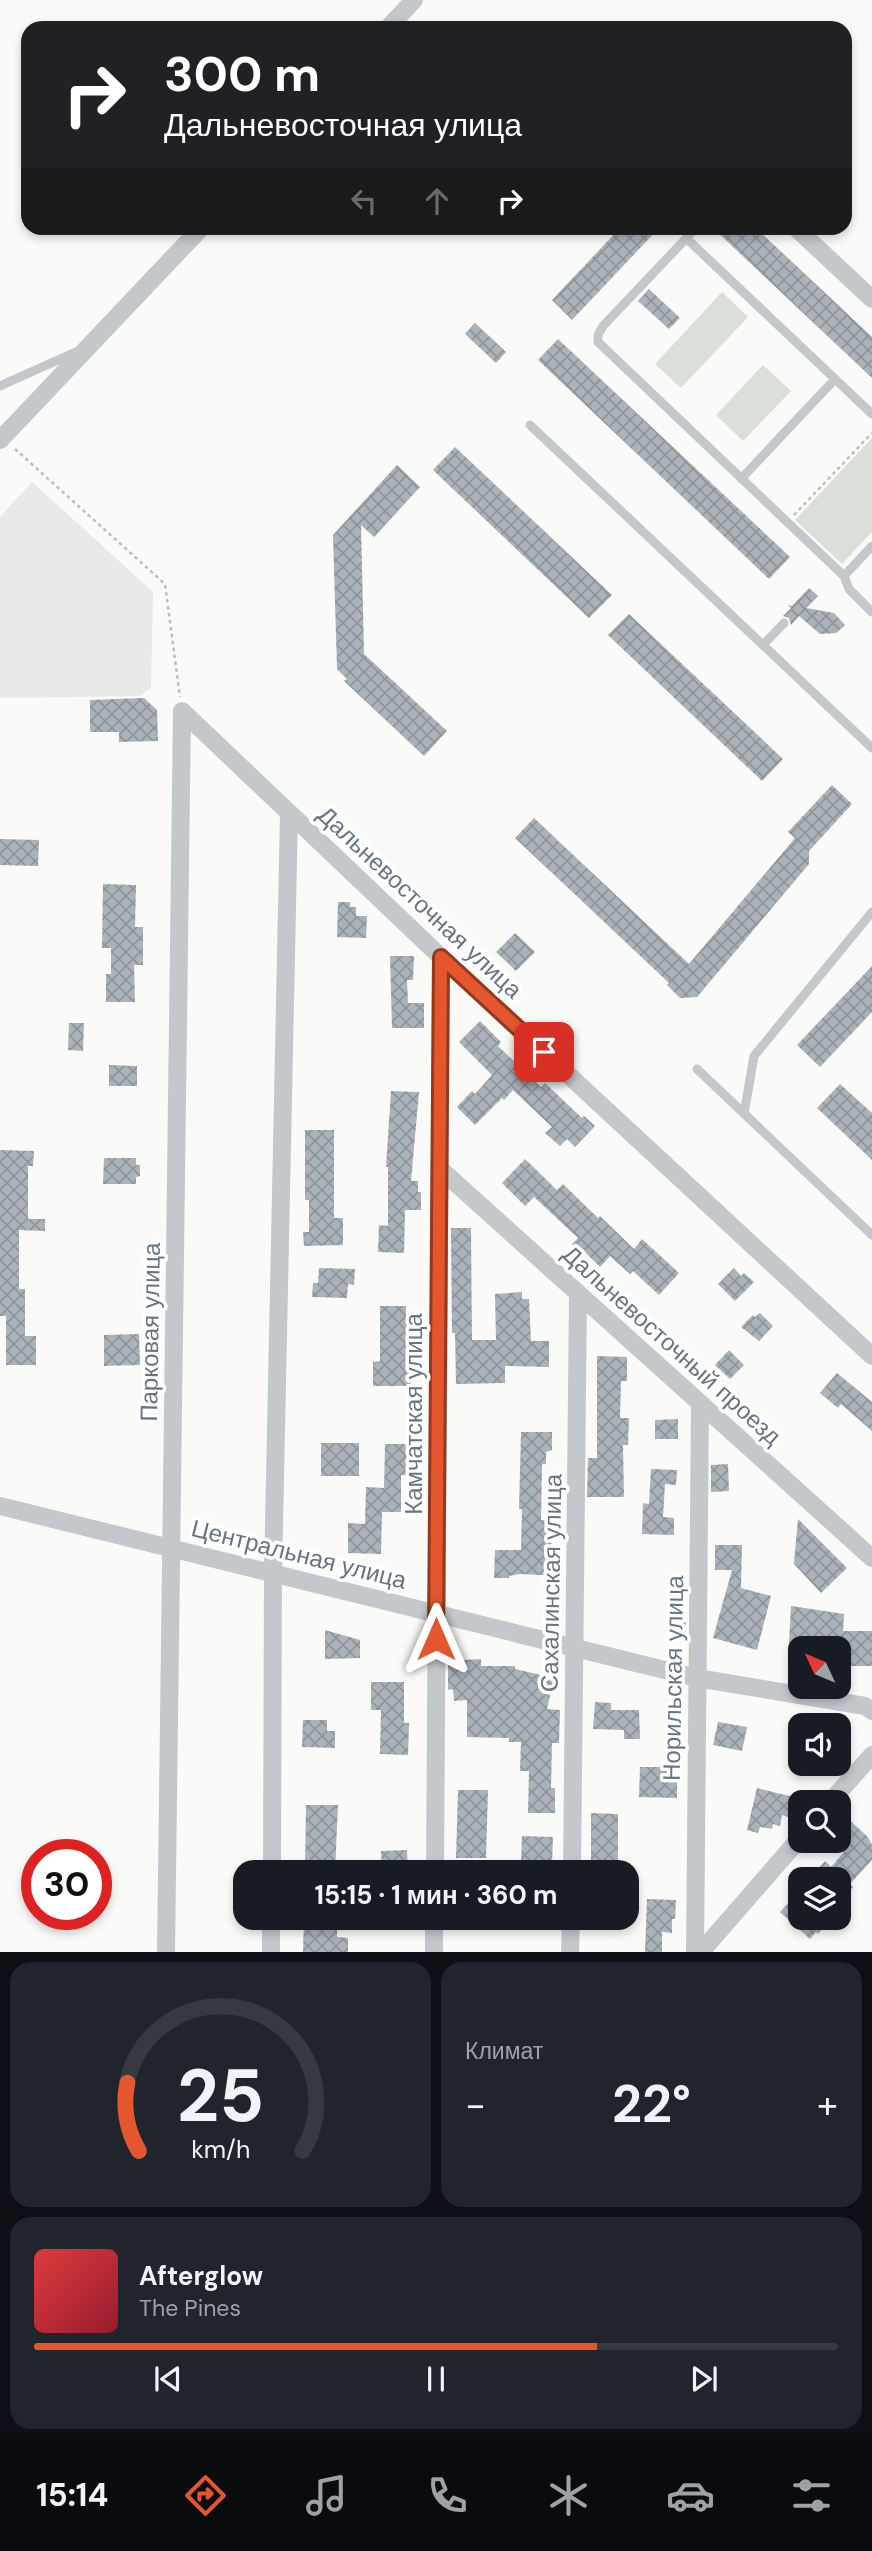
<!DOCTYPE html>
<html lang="ru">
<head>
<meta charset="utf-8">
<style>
  :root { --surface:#171b24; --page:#20242c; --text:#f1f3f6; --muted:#9ea1a6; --line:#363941; --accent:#e4572e }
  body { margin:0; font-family:"DM Sans",sans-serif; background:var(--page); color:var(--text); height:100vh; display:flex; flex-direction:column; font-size:26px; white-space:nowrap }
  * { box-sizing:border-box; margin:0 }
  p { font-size:23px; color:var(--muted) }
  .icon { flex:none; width:38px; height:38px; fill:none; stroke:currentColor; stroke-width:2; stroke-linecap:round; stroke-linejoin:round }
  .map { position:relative; height:1952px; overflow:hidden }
  .drawer { display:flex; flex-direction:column; gap:10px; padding:10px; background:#0d0f14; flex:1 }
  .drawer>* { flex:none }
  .top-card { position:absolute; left:21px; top:21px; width:831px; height:214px; border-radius:21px; box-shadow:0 4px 10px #0003; background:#202124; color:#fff; overflow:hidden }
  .needle { width:46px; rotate:314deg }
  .tools { position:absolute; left:788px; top:1636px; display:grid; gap:14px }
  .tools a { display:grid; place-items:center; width:63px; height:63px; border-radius:14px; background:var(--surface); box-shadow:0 4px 10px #0003; font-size:35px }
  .speed { position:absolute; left:21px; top:1839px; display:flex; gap:14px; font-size:35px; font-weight:700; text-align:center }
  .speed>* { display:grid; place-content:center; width:91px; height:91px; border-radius:50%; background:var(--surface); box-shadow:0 4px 10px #0003; line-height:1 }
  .speed .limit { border:10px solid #d22; background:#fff; color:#111 }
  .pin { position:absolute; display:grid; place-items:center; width:60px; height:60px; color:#fff; margin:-30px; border-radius:14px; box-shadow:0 4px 10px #0006 }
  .me { position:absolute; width:77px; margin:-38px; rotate:0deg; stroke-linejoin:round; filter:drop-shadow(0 0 5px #0008) }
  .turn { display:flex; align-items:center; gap:24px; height:147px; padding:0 28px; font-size:32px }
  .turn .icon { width:91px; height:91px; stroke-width:2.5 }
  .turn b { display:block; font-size:49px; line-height:60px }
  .lanes { display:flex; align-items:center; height:66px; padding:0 28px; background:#0003; justify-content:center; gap:35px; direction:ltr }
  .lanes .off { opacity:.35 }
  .big { font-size:52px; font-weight:700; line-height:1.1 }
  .drawer .card { flex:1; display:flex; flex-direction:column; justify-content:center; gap:10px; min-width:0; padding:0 24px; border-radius:21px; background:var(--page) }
  .drawer .dial { align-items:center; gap:0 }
  .dial svg { height:182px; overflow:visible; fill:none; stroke:var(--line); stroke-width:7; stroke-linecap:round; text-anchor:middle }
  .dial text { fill:var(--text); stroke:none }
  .song { display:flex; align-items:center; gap:21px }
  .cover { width:84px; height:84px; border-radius:10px; background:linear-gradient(135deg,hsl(0 70% 55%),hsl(350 70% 35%)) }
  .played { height:7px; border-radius:4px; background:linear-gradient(90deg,var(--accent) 70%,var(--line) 70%) }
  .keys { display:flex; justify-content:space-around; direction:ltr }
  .heat { display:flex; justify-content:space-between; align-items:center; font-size:38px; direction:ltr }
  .drawer .tiles { flex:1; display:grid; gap:10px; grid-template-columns:1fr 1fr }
  .card:last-child { grid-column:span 2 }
  .trip { position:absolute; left:233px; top:1860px; width:406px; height:70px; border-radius:21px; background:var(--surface); box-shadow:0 4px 10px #0003; font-weight:700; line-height:70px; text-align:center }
  .tab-bar { display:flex; height:112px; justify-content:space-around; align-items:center; background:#090b0e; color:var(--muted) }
  .tab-bar .icon { width:49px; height:49px }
  .tab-bar .on { color:var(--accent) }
  .tab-bar b { font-size:32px; color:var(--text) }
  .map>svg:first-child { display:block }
  .built { fill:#e8e9e9 }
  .park { fill:#dadfd7 }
  .building { fill:url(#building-cross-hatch) }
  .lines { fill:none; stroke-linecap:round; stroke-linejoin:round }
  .path { stroke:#bbbfc2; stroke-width:2.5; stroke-dasharray:3.5 3.5; stroke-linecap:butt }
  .lane { stroke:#c3c8cc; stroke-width:9 }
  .street { stroke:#c3c8cc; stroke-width:18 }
  .route-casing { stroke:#94391e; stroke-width:18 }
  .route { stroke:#e4572e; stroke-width:12 }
  .labels { text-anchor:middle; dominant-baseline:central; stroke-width:7; stroke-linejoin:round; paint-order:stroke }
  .street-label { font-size:24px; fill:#657683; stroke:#fff }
</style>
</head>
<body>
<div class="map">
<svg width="872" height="1953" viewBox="0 0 872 1953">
  <defs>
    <pattern id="building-cross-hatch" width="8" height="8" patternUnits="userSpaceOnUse" patternTransform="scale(1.75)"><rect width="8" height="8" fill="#aab3b9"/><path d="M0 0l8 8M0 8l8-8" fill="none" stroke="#8e969c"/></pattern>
  </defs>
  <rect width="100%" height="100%" fill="#fafaf8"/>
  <path class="built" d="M32,482L153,592L151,688L140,696L0,698V517Z"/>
  <path class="park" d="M722,292L748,317L681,388L655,364Z
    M763,365L791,391L743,441L716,415Z
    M872,438V532L842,564L795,520Z"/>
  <path class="building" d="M620,228H659L572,320L552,300Z
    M713,228H756L872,337V378Z
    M649,289L680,318L669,329L638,301Z
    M475,323L506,352L496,363L465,334Z
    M558,339L790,557L769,579L538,360Z
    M455,447L612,595L589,618L433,470Z
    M397,465L420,487L374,537L361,525L364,654L447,731L424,756L344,681L347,679L337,669L333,535Z
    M809,588L818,596L806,608L834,613L845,625L836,633L820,634L799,616L791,625L789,618L783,616L791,608L788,605L792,606Z
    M629,614L783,759L762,781L608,635Z
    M144,698L157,710L158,741L119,742V732H90V700Z
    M832,785L852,804L809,851V864L697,997L680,998L667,985L669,983L515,838L534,818L689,964L795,838L788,832Z
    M0,839L39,840L38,866L0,865Z
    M103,884L136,885L135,927H143V965H134L135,1002H106V974H111V948H102Z
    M338,902H350V907H356V916H367L366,938L337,937Z
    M515,933L535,952L516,971L496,952Z
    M390,956H414L413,980H407L408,1003H424V1028H392Z
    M872,966V1012L820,1067L797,1045Z
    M480,1021L501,1042L498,1046L541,1087L545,1083L582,1118L584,1116L595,1126L575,1147L567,1139L560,1146L545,1133L552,1127L513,1090L504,1100L502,1098L475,1125L457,1107L472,1091L475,1094L492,1075L459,1042Z
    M69,1023H84L83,1051L68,1050Z
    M109,1065L137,1066V1086H109Z
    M840,1084L872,1113V1160L817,1108Z
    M391,1091L419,1092L411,1181H418V1192H421V1210H405L404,1253L378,1252L379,1225L388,1226V1167H386Z
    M305,1130H334V1218H343V1245L304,1246L303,1232H309V1200H305Z
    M0,1150L34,1151L33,1166H28V1219H45V1231L19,1230V1289H25V1336H36V1365H6V1316H0Z
    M104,1158H136V1165H140V1176L136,1177V1184H103Z
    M525,1159L557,1190L563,1184L598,1218L600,1216L634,1249L642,1239L679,1273L659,1295L633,1271L630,1274L610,1256L600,1267L585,1252L582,1254L572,1244L578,1238L534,1197L525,1206L502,1183Z
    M451,1228H471L472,1340H496L495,1294L522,1292V1299H529L531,1341H549V1367L505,1366V1383L456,1384L455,1333H452Z
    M319,1268L355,1269L354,1285L348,1284L347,1298L312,1297L313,1283H318Z
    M734,1268L741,1276L744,1273L754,1282L735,1301L718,1284Z
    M380,1306H406V1321H416L417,1379H411V1386H373V1362L380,1361Z
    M760,1313L773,1326L759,1341L741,1327L753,1315L755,1317Z
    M139,1334L140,1365L104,1366V1335Z
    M729,1350L744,1365L730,1379L715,1365Z
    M597,1356L627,1357V1381H621L620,1418H629L628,1445H623L624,1497H587L588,1458H597Z
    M837,1373L872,1402V1431L841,1404L838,1408L820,1393Z
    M678,1419V1439H655V1420Z
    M521,1432H552V1450L546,1452V1464H542L541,1520H552L551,1551H561L560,1576L520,1574L509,1576V1578H494L495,1550H521L522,1509H519Z
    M321,1443H359V1476H321Z
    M385,1444H417L414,1475H401V1512H382L381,1554L348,1553V1523L365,1524L366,1487L384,1488Z
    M728,1464L729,1491L711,1492V1465Z
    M651,1469L677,1470L676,1485L665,1484L663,1517L674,1518V1535L642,1534L643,1503L649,1504Z
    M798,1519L847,1568L821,1593L794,1564Z
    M715,1545H742L741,1588L771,1596L757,1650L713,1638L732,1570H715Z
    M791,1606L844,1614L843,1631H872V1666H838V1648H800V1662L788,1659Z
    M685,1610L686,1637L667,1633V1611Z
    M325,1630L360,1640V1658L325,1659Z
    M481,1659V1666H515V1669L554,1678L547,1709L560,1710L559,1743H552L551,1788H555V1813H528L529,1771H520L521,1742H509V1738L467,1737V1700L454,1701L453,1689L448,1690V1661Z
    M371,1682H404V1723H409L408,1755L380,1754L381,1710H371Z
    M595,1702L611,1703V1710H639L640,1739H624V1730L593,1729Z
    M303,1720H327V1731H335V1748L302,1747Z
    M718,1722L747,1727L742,1751L713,1745Z
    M640,1767H669V1776H677V1798L639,1797Z
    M757,1788L801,1799L798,1813L790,1811L788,1817L782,1815L780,1826L773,1824L772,1829L760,1827L758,1833L747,1830Z
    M458,1790H488L486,1858H456Z
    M306,1805H338L335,1872H305Z
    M591,1813L618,1814V1872H591Z
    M845,1816L868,1837L872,1845V1860L850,1884L853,1887L838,1903V1880H808L825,1861L831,1867L848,1847L838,1838V1822Z
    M522,1836L553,1837L552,1864H521Z
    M407,1850L408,1872H382L381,1851Z
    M647,1899L676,1900L675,1919H672V1933L662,1932V1952H645Z
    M790,1901L800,1909V1918H833L818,1934L816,1932L810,1939L780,1912Z
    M304,1918H337V1937L348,1938V1952H303Z"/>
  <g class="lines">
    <path class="path" d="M15,449L165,584L180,697
      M794,515L872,433"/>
    <path class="lane" d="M696,228L603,326L598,335V342L844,576L872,546
      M686,238L872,414
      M0,386L78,351
      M530,425L872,748
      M741,479L835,379
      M844,576L849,589L872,612
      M763,645L784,623
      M697,1069L872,1235
      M744,1114L754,1056L872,912"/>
    <path class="street" d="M388,28L414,0
      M796,228L872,299
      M0,440L201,228
      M182,711L441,957L872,1356
      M439,1168L872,1558
      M0,1506L697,1678L865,1706L872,1711
      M830,1802L872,1755
      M272,1872L273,1573L289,813
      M435,1872L441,957
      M572,1872L578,1294
      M166,1953L182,711
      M271,1953V1918
      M434,1953V1918
      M570,1953L571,1918
      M695,1953L700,1404
      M700,1953L800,1838"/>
  </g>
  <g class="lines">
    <defs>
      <path id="route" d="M436,1639L441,957L544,1052"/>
    </defs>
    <use href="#route" class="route-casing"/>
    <use href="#route" class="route"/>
  </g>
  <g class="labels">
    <g class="street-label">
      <text transform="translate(420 902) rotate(43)">Дальневосточная улица</text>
      <text transform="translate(150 1332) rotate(-89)">Парковая улица</text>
      <text transform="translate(672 1345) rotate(42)">Дальневосточный проезд</text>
      <text transform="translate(413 1414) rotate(-90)">Камчатская улица</text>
      <text transform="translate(299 1554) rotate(14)">Центральная улица</text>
      <text transform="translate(551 1583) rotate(-89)">Сахалинская улица</text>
      <text transform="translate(673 1678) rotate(-89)">Норильская улица</text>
    </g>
  </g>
</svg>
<div class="tools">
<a><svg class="needle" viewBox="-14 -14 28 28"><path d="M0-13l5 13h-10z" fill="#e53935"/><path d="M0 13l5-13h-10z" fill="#9ea1a6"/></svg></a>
<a><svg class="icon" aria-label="sound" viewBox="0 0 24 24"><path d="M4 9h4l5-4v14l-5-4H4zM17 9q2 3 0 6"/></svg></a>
<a><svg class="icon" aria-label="search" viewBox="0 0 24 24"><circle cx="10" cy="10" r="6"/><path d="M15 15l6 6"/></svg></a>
<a><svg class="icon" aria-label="layers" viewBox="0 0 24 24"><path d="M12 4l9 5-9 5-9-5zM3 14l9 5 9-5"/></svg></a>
</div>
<div class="speed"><div class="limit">30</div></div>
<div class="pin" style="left:544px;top:1052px;background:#d93025"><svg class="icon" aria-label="arrive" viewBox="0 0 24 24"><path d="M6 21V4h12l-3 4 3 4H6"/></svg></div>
<svg class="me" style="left:436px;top:1639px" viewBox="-20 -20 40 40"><path d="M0-17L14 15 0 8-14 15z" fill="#e4572e" stroke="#fff" stroke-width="4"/></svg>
<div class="trip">15:15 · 1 мин · 360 m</div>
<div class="top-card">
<div class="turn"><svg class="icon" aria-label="right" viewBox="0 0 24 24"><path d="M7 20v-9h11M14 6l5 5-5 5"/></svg><div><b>300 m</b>Дальневосточная улица</div></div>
<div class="lanes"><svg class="icon off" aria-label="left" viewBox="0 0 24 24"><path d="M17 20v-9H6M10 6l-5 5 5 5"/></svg><svg class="icon off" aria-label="ahead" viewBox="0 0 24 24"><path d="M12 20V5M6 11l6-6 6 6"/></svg><svg class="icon" aria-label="right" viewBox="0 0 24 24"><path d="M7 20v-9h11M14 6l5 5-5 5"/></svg></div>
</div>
</div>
<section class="drawer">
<div class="tiles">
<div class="card dial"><svg viewBox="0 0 100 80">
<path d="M14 69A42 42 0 1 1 86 69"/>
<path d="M14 69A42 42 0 0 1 9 39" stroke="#e4572e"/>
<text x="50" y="56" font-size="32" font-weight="700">25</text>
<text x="50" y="72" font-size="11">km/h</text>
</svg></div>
<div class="card"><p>Климат</p>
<div class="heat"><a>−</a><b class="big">22°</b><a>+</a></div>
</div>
<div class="card">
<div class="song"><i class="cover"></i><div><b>Afterglow</b><p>The Pines</p></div></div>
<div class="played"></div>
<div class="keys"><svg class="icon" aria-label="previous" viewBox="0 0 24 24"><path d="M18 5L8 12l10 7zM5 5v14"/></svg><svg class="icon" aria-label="pause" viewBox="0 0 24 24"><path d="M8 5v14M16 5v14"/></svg><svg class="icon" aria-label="next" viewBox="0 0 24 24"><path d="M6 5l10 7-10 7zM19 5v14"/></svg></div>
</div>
</div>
</section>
<nav class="tab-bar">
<b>15:14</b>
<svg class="icon on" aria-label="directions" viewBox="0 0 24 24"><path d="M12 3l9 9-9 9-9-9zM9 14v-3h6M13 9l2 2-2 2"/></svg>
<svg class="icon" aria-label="music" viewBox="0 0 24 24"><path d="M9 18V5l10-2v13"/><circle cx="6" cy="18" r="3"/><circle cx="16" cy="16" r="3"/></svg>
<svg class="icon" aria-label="phone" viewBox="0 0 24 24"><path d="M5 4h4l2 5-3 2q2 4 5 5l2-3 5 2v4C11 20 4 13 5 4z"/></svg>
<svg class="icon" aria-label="climate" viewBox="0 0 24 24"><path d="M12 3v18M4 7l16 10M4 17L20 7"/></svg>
<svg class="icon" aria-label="car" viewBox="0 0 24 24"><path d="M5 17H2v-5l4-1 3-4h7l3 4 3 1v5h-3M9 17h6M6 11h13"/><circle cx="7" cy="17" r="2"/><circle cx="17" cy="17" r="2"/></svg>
<svg class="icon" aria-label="filters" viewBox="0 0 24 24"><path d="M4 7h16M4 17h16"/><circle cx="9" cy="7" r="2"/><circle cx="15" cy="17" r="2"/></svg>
</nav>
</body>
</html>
